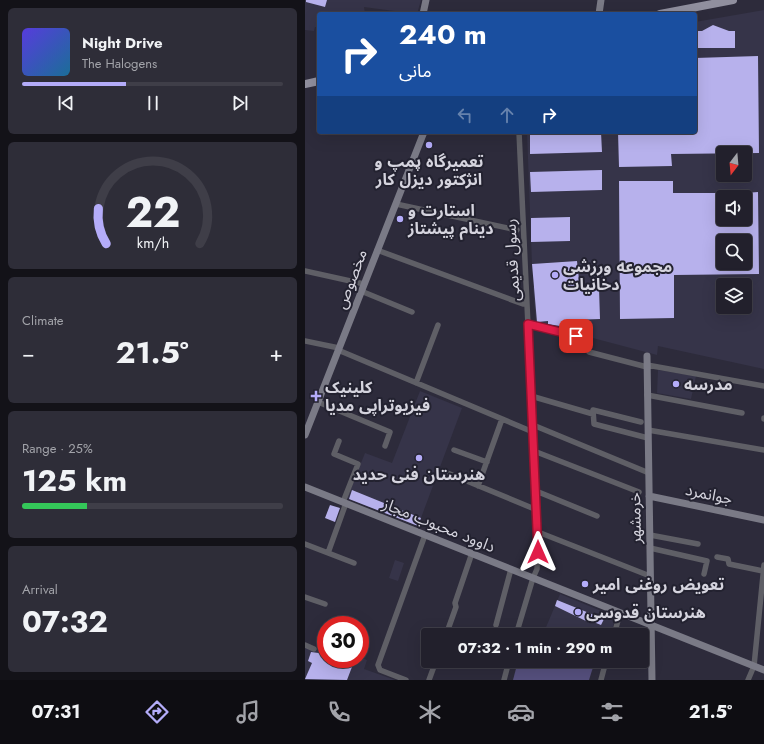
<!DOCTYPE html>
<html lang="en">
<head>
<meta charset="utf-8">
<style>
  :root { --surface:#22202c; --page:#2e2d38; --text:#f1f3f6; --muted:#a2a3a9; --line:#3f3e48; --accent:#b4acf9 }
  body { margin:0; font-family:Jost,"Noto Sans Arabic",sans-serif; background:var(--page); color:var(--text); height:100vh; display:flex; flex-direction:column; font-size:15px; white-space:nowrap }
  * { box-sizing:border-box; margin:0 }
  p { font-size:13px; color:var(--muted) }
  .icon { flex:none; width:22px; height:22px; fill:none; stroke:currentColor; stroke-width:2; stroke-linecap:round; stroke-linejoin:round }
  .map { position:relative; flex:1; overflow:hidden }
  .details { display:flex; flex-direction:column; gap:8px; padding:8px; background:#131218; width:305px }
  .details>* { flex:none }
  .hud { position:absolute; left:12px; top:12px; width:380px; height:122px; border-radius:4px; box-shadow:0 4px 16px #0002,0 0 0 1px var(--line); background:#1a4fa0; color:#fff; overflow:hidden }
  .needle { width:26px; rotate:196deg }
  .controls { position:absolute; left:411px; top:146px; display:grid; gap:8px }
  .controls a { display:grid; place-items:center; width:36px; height:36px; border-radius:4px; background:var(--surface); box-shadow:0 4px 16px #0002,0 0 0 1px var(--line); font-size:20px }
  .speed { position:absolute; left:12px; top:616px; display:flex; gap:8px; font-size:20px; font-weight:700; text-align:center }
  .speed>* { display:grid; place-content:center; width:52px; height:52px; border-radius:50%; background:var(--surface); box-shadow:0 4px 16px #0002,0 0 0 1px var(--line); line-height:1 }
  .speed .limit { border:6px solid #d22; background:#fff; color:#111 }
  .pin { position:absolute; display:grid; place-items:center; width:34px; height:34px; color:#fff; margin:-17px; border-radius:8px; box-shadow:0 2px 6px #0006 }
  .me { position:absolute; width:44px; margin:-22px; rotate:0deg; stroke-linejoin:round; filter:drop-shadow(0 0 3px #0008) }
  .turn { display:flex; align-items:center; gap:14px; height:84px; padding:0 16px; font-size:18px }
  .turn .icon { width:52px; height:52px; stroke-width:2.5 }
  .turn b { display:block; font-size:28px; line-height:34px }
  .lanes { display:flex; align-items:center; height:38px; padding:0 16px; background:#0003; justify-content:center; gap:20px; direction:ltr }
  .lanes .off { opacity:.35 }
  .big { font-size:30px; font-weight:700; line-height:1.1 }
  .details .card { flex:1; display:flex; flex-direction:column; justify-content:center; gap:6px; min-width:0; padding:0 14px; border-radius:6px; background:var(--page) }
  .details .dial { align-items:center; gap:0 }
  .dial svg { height:104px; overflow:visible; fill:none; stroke:var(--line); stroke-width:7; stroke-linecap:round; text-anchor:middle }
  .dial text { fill:var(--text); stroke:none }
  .song { display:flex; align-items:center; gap:12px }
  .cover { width:48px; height:48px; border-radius:6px; background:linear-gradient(135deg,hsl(250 70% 55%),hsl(200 70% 35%)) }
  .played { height:4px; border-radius:2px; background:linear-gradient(90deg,var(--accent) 40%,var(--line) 40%) }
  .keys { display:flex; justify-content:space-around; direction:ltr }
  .heat { display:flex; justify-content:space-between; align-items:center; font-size:22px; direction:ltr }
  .charge { height:6px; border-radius:3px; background:linear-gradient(90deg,#34c759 25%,var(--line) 0) }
  .trip { position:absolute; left:116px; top:628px; width:228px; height:40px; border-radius:4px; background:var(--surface); box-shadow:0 4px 16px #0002,0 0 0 1px var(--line); font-weight:700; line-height:40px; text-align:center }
  .tab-bar { display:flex; height:64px; justify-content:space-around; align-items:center; background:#0e0d12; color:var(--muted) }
  .tab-bar .icon { width:28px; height:28px }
  .tab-bar .selected { color:var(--accent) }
  .tab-bar b { font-size:18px; color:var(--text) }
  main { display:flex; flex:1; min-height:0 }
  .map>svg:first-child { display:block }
  .built { fill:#363449; fill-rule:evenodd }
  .green { fill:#56507e }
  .building { fill:#b7b1ec; fill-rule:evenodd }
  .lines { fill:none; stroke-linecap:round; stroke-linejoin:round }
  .street { stroke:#5f5f66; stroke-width:5.5 }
  .secondary { stroke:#7a7a86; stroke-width:7 }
  .primary { stroke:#908f9e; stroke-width:8 }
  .route-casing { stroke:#92132f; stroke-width:10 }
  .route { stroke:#e11d48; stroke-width:7 }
  .poi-dot { fill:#b4acf9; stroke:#232230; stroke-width:1.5 }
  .labels { text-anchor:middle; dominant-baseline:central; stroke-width:4; stroke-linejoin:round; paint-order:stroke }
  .poi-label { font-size:16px; font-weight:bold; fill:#d5d4de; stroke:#232230; text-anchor:start }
  .street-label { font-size:16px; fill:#d5d4de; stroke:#232230 }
</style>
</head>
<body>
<main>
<section class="details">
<div class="card">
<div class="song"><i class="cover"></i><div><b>Night Drive</b><p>The Halogens</p></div></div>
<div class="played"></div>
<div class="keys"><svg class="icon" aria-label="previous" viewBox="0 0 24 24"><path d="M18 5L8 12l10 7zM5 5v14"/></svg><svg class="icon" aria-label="pause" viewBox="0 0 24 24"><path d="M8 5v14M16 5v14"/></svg><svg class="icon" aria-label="next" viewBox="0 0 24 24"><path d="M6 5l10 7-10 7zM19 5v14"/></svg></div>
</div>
<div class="card dial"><svg viewBox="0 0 100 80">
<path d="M14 69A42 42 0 1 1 86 69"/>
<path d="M14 69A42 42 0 0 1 8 42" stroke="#b4acf9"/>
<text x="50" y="56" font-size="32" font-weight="700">22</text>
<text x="50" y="72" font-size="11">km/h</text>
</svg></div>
<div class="card"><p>Climate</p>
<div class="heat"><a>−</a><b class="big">21.5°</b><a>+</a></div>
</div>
<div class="card"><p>Range · 25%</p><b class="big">125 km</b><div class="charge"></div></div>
<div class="card"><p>Arrival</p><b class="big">07:32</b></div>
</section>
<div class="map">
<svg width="459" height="680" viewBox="0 0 459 680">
  <rect width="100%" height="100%" fill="#2d2b3b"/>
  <path class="built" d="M0,0H116L112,14L59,7L60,14H14V28L10,27L9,31L0,30Z
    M459,10V369L353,346L352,355L231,323L228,287L274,286L272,261L227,264L222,132H390V22ZM418,153H440V175H418ZM418,197H440V219H418ZM418,241H440V263H418ZM418,285H440V307H418Z
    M353,370L391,376L386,399L352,393Z
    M115,391L157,408L113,526L42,498L60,453L87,463Z
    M90,560L99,563L93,581L84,578Z
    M255,594L311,617L305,635H247L239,632Z
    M18,642L21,643V659H55V657L62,660L59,669L90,680H0V648L15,651Z"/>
  <path class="green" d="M213,661H290L284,680H208Z"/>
  <path class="building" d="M1,0H22L20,7L1,2Z
    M408,25L424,31H430V48H390V31H397Z
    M453,56L454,153L366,154L367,166L314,167L313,132H390V58Z
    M296,132L297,152L225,154V134Z
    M297,170V190L226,192L225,172Z
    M314,181H368V193H418V219H440V193L453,192L454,274L369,275V318L315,319ZM418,241H440V263H418Z
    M265,217V241L226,242V218Z
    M272,261L275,289L294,288L295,319L267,320V328L243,324V321L232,322L227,264Z
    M47,490L116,518L113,526L44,499Z
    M25,505L35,508L30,522L20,518Z
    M252,600L299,619L296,625L286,621L285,623L250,606Z
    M6,652L21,654V659H50L42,680L0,679L7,663L3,661Z"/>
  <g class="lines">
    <path class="street" d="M91,204L212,230
      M72,250L218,304
      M0,271L59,284
      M56,291L107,312
      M223,324L271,336
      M0,341L34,348
      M33,350L228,432
      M284,352L342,367
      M342,365L459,386
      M111,383L133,325
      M342,395L437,413
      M226,396L288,414
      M13,402L85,432L80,446
      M459,418V419
      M336,422L288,410L289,424L343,438
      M228,425L344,473
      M343,430L459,450
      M34,441L29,454L53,464L38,502
      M149,450L182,462
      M229,451L334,492
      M140,472L232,510
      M173,486L197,419
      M231,491L292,516
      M233,532L345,576
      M345,535L393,544
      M0,544L49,563
      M345,548L402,561L399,574
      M23,553L41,503
      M412,557L423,559L424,564L458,571
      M0,597L20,604
      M191,625L206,569
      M141,635L151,607L150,603L167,553
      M211,635L228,578L232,569L233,541L214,132
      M309,635L315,613
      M0,645L9,649
      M101,680L75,670L73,665L120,535
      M124,680L131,661
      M199,680L204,661
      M296,680L301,661
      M443,680L449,666L459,565"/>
    <path class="secondary" d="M118,14L121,0
      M294,14L296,0
      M342,356L347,680
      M0,435L119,132
      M0,487L459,670
      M344,496L459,520"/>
    <path class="primary" d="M355,14L428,0
      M0,84L14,81"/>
  </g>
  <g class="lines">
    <defs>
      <path id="route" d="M233,552L223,324L271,336"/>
    </defs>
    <use href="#route" class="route-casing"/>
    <use href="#route" class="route"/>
  </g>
  <g class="poi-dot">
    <circle cx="124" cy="145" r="4"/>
    <circle cx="95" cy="219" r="4"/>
    <circle cx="250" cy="275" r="4"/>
    <circle cx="371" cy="384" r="4"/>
    <path d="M9 390h4v4h4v4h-4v4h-4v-4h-4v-4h4z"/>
    <circle cx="114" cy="458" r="4"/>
    <circle cx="280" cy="584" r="4"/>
    <circle cx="273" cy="612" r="4"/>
  </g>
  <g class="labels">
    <g class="poi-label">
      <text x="124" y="161" text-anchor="middle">تعمیرگاه پمپ و<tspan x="124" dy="18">انژکتور دیزل کار</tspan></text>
      <text x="103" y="210">استارت و<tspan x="103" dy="18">دینام پیشتاز</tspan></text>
      <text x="258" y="266">مجموعه ورزشی<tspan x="258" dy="18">دخانیات</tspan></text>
      <text x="379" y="384">مدرسه</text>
      <text x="20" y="387">کلینیک<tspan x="20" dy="18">فیزیوتراپی مدیا</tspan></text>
      <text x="114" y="474" text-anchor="middle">هنرستان فنی حدید</text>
      <text x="288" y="584">تعویض روغنی امیر</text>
      <text x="281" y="612">هنرستان قدوسی</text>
    </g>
    <g class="street-label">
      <text transform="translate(207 260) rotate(-93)">رسول قدیمی</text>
      <text transform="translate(46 279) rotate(-69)">مخصوص</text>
      <text transform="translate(404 494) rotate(12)">جوانمرد</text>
      <text transform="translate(330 518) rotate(-91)">خرمشهر</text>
      <text transform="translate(134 525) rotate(22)">داوود محبوب مجاز</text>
    </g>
  </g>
</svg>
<div class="controls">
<a><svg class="needle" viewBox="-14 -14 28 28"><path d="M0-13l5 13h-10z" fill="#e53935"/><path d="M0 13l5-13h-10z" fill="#a2a3a9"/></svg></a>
<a><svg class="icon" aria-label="sound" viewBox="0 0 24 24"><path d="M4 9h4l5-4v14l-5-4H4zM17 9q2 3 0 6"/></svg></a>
<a><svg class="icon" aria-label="search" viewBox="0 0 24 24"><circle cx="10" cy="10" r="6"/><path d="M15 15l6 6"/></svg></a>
<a><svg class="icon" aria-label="layers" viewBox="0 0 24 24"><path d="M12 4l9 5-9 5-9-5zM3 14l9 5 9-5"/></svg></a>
</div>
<div class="speed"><div class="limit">30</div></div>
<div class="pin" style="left:271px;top:336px;background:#d93025"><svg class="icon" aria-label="arrive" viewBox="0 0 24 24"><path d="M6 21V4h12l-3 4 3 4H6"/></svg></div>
<svg class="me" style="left:233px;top:552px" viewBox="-20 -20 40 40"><path d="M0-17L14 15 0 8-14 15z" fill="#e11d48" stroke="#fff" stroke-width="4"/></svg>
<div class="trip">07:32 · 1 min · 290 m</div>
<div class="hud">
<div class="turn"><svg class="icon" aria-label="right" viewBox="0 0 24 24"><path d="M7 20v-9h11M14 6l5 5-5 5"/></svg><div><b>240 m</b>مانی</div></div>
<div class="lanes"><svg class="icon off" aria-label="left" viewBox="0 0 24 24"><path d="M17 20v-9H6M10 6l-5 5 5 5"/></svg><svg class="icon off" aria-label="ahead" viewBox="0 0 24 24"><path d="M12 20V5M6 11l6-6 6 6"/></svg><svg class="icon" aria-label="right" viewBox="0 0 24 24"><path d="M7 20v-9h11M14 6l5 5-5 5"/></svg></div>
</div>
</div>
</main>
<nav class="tab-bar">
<b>07:31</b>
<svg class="icon selected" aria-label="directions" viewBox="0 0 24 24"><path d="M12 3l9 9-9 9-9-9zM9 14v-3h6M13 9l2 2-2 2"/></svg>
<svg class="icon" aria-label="music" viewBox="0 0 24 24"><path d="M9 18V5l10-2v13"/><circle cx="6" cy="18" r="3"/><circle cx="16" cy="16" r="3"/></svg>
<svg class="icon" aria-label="phone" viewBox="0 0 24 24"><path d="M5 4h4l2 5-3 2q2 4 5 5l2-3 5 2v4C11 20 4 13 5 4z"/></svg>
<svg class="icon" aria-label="climate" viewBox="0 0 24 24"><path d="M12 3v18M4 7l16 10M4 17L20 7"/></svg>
<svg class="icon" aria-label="car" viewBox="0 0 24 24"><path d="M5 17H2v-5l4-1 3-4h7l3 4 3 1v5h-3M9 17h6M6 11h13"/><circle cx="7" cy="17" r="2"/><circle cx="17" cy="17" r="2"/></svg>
<svg class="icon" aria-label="filters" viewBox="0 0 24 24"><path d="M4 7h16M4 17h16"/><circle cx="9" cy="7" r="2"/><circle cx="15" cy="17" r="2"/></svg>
<b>21.5°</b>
</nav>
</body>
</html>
